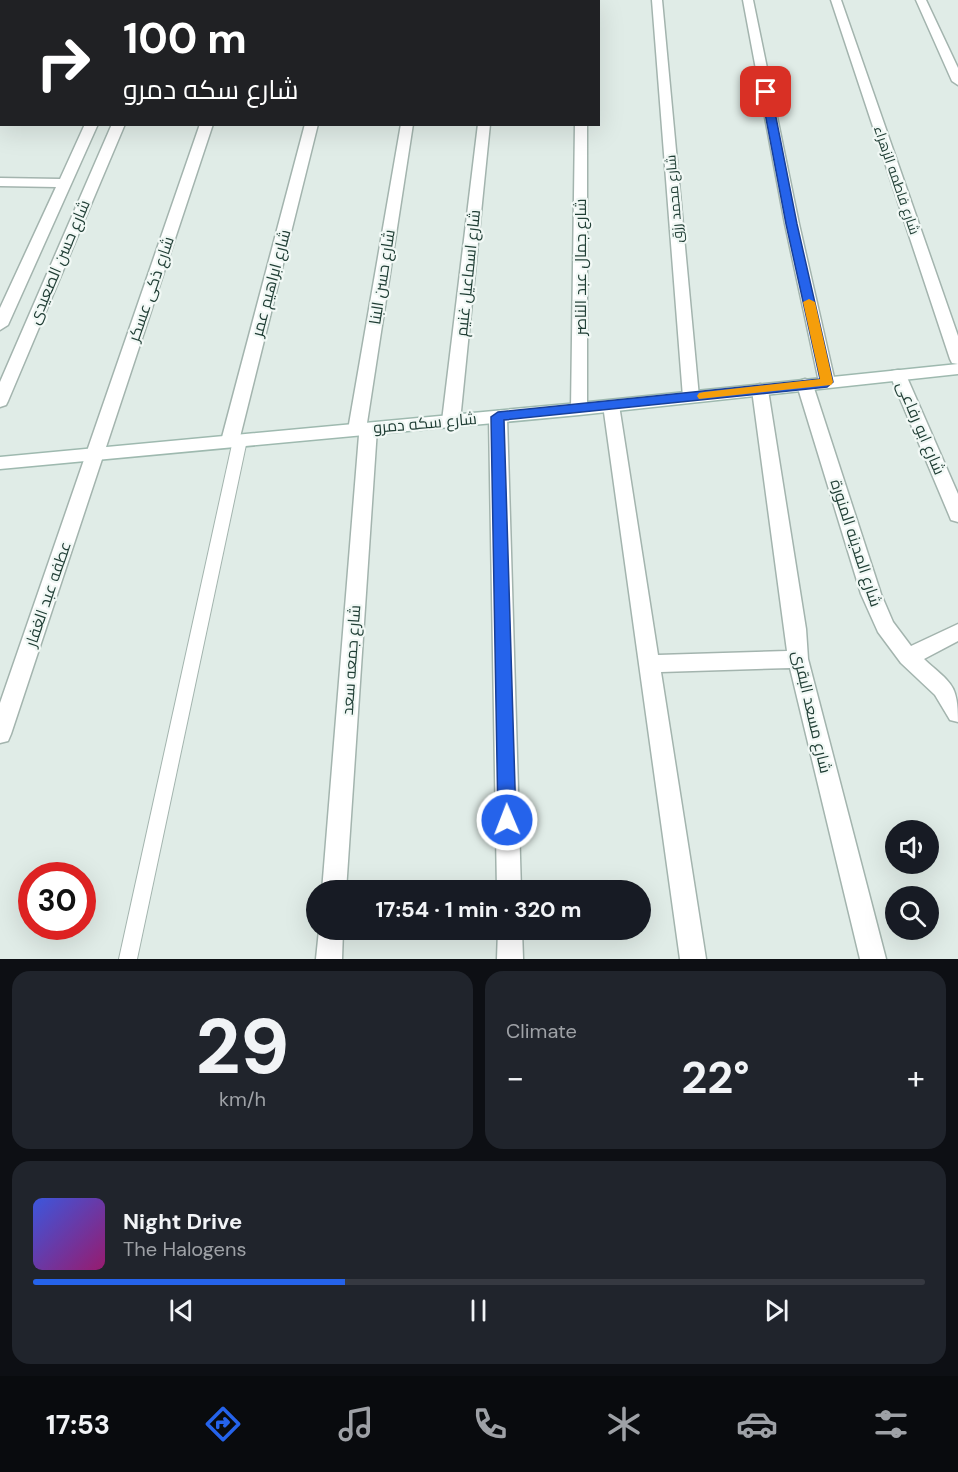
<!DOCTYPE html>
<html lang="en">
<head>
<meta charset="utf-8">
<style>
  :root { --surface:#171b24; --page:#20242c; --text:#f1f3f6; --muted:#9ea1a6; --line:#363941; --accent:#2563eb }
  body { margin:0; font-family:"DM Sans",Cairo,sans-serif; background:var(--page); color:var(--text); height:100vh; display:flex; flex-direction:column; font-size:22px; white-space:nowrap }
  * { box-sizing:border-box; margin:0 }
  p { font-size:20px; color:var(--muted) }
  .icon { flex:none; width:33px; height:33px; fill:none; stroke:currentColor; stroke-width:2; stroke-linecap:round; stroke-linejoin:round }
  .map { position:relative; height:959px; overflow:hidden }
  .details { display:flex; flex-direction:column; gap:12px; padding:12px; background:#0d0f14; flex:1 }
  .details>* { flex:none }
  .hud { position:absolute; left:0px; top:0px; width:600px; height:126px; box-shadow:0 6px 24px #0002; background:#202124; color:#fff; overflow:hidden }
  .controls { position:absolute; left:885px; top:820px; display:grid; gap:12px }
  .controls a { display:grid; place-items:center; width:54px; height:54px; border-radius:50%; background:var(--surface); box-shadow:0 6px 24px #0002; font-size:30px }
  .speed { position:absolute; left:18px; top:862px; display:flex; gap:12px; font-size:30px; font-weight:700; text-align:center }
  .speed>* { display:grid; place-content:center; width:78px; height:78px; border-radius:50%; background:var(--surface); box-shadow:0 6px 24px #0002; line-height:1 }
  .speed .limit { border:9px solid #d22; background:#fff; color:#111 }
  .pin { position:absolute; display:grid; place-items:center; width:51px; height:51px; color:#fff; margin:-26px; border-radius:12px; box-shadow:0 3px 9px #0006 }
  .me { position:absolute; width:66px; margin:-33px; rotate:359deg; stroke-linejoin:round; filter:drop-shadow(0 0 4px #0008) }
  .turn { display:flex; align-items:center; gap:21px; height:126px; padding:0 24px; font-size:27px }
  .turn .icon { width:78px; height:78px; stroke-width:2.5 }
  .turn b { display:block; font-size:42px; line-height:51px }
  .big { font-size:45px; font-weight:700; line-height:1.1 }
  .details .card { flex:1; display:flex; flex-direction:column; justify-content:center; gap:9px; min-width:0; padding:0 21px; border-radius:18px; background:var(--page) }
  .details .dial { align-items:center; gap:0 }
  .dial b { font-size:78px; line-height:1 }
  .song { display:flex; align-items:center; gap:18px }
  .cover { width:72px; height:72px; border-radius:9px; background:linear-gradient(135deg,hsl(230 70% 55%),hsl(320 70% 35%)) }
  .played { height:6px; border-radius:3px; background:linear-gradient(90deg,var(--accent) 35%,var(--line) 35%) }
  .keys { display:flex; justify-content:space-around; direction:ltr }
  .heat { display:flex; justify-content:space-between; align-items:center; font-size:33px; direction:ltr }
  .details .tiles { flex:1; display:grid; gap:12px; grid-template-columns:1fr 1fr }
  .card:last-child { grid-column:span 2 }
  .trip { position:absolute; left:306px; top:880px; width:345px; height:60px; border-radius:30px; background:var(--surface); box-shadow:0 6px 24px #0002; font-weight:700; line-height:60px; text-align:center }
  .tabs { display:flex; height:96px; justify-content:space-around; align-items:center; background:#090b0e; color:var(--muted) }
  .tabs .icon { width:42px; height:42px }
  .tabs .selected { color:var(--accent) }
  .tabs b { font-size:27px; color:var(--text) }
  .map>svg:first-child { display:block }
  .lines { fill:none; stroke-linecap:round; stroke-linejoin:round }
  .lane-casing { stroke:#a3b4ae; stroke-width:2 }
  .street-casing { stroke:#a3b4ae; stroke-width:3 }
  .secondary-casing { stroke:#9eb9af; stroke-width:3 }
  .lane { fill:#fff; fill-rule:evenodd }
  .street { fill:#fff; fill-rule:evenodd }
  .secondary { fill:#fff; fill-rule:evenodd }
  .route { fill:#2563eb; stroke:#184099; stroke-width:1.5 }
  .slow { fill:#f59e0b }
  .labels { text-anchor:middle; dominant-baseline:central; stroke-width:4.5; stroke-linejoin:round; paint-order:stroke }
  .far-street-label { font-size:14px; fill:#203e35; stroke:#f1f8f5 }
  .street-label { font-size:16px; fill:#203e35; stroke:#f1f8f5 }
</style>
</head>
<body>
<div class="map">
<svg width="958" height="959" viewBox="0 0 958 959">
  <rect width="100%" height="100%" fill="#e0ece7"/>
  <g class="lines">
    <defs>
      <path id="lane" d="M240,435L247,440L137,959H119L233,440Z"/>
      <path id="street" d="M7,0H17L6,2Z
        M72,0H82L71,2Z
        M146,0H156L145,2Z
        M170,0H180L169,2Z
        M244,0H254L243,2Z
        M339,0H349V2H339Z
        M423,0H433V2H423Z
        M493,0H503V2H493Z
        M576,0H586V2H576Z
        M652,0H662L699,397L697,401H685L683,397Z
        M743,0H753L799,224L835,382L833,386H821L819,382L785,224Z
        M831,0H841L958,336V364L952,363L950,359Z
        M916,0H926L958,68V85L952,81Z
        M0,13H2L0,21Z
        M0,35H2V41H0Z
        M0,70H2L0,79Z
        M85,124H98L8,325L0,330V308L56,187L0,186V178L60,179Z
        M112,124H125L8,401L6,405L0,407V382Z
        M200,124H213L11,734L8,741L0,743V703Z
        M305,124H318L239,441L236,445H224L221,441Z
        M401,124H413L367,423L374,425L377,429L346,891H322L359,435L351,434L348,430Z
        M478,124H490L460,421L457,425H445L442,421Z
        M575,124H587V409L585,413H573L571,409Z
        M898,370L904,371L906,375L958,494V522L951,520L949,515L890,375L892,371Z
        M805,379L811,381L813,385L881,594L893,622L911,646L958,624V641L924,659C951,684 958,683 958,722L950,720L935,695L901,663L878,632L861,594L797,385L799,381Z
        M760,384L766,386L768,390L806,629L808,659L886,959H860L790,668L661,672L706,959H680L603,405L605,401H617L619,405L658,655L787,651L752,390L754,386Z
        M498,411L504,413L507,417L521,891H497L489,417L492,413Z
        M319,930H343L342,959H316Z
        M498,930H522L523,959H497Z"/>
      <path id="secondary" d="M958,364V374L579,415L0,469V457L579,403Z"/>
    </defs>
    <use href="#lane" class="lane-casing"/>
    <use href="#street" class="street-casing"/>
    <use href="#secondary" class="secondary-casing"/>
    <use href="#lane" class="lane"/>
    <use href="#street" class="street"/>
    <use href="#secondary" class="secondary"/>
  </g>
  <path class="route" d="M766,89L771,92L797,224L833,382L827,387L504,420L516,820L513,826L507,828L501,826L498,820L491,417L498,412L820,379L786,224L761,92Z"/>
  <path class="slow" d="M809,299L815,302L833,382L831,385L699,399L697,396L699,393L704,392L820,379L803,302Z"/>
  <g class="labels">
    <g class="far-street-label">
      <text transform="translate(897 180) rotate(71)">شارع فاطمه الزهراء</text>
      <text transform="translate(674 199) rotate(-95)">شارع محمد رزق</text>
    </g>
    <g class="street-label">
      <text transform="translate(59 262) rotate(-67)">شارع حسن الصعيدى</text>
      <text transform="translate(580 267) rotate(-90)">شارع جمال عبد الناصر</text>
      <text transform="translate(468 273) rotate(-84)">شارع اسماعيل غنيم</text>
      <text transform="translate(382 277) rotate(-81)">شارع حسن البنا</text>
      <text transform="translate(271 283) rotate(-75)">شارع ابراهيم عمر</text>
      <text transform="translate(151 289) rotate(-71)">شارع ذكى عسكر</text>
      <text transform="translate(425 423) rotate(-5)">شارع سكه دمرو</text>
      <text transform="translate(921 428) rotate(67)">شارع ابو رفاعى</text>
      <text transform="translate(856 543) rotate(72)">شارع المدينه المنورة</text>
      <text transform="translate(48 594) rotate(-71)">عطفه عبد الغفار</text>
      <text transform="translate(351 660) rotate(-86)">شارع جمعه سعد</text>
      <text transform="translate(812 712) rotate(77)">شارع مسعد البقرى</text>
    </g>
  </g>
</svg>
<div class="controls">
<a><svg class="icon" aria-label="sound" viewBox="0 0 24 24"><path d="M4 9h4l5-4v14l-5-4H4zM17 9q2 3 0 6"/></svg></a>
<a><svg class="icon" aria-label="search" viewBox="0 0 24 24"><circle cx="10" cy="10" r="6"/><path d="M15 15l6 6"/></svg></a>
</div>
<div class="speed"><div class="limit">30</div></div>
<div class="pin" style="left:766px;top:92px;background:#d93025"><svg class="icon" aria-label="arrive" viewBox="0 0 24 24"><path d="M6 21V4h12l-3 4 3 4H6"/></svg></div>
<svg class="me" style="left:507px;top:820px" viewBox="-20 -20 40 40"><circle r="17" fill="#2563eb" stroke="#fff" stroke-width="3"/><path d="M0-11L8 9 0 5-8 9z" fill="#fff"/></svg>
<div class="trip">17:54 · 1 min · 320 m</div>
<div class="hud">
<div class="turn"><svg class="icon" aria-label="right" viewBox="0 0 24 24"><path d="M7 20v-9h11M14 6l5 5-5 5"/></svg><div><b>100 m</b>شارع سكه دمرو</div></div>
</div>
</div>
<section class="details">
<div class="tiles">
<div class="card dial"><b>29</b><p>km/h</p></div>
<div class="card"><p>Climate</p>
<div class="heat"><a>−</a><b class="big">22°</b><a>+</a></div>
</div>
<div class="card">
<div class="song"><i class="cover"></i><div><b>Night Drive</b><p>The Halogens</p></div></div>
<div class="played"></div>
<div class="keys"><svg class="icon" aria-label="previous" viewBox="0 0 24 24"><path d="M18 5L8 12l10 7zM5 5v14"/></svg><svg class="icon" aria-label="pause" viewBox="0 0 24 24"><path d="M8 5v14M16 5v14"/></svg><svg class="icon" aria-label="next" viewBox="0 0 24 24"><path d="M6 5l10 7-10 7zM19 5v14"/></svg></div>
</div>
</div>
</section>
<nav class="tabs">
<b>17:53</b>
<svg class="icon selected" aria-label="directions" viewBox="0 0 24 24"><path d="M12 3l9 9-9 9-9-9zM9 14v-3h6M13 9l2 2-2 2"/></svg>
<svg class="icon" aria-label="music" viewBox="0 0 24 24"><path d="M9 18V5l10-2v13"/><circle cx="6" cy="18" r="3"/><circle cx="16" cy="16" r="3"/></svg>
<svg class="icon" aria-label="phone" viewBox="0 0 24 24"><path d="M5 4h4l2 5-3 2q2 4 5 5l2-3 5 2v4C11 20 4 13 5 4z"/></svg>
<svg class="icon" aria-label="climate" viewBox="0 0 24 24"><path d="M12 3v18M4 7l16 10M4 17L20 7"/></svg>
<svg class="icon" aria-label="car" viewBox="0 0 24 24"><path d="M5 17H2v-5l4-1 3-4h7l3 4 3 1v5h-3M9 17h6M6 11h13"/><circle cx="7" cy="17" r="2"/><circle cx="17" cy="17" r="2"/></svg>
<svg class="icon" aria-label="filters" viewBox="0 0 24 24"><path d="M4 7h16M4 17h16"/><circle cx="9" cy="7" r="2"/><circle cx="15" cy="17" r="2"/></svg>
</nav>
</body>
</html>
